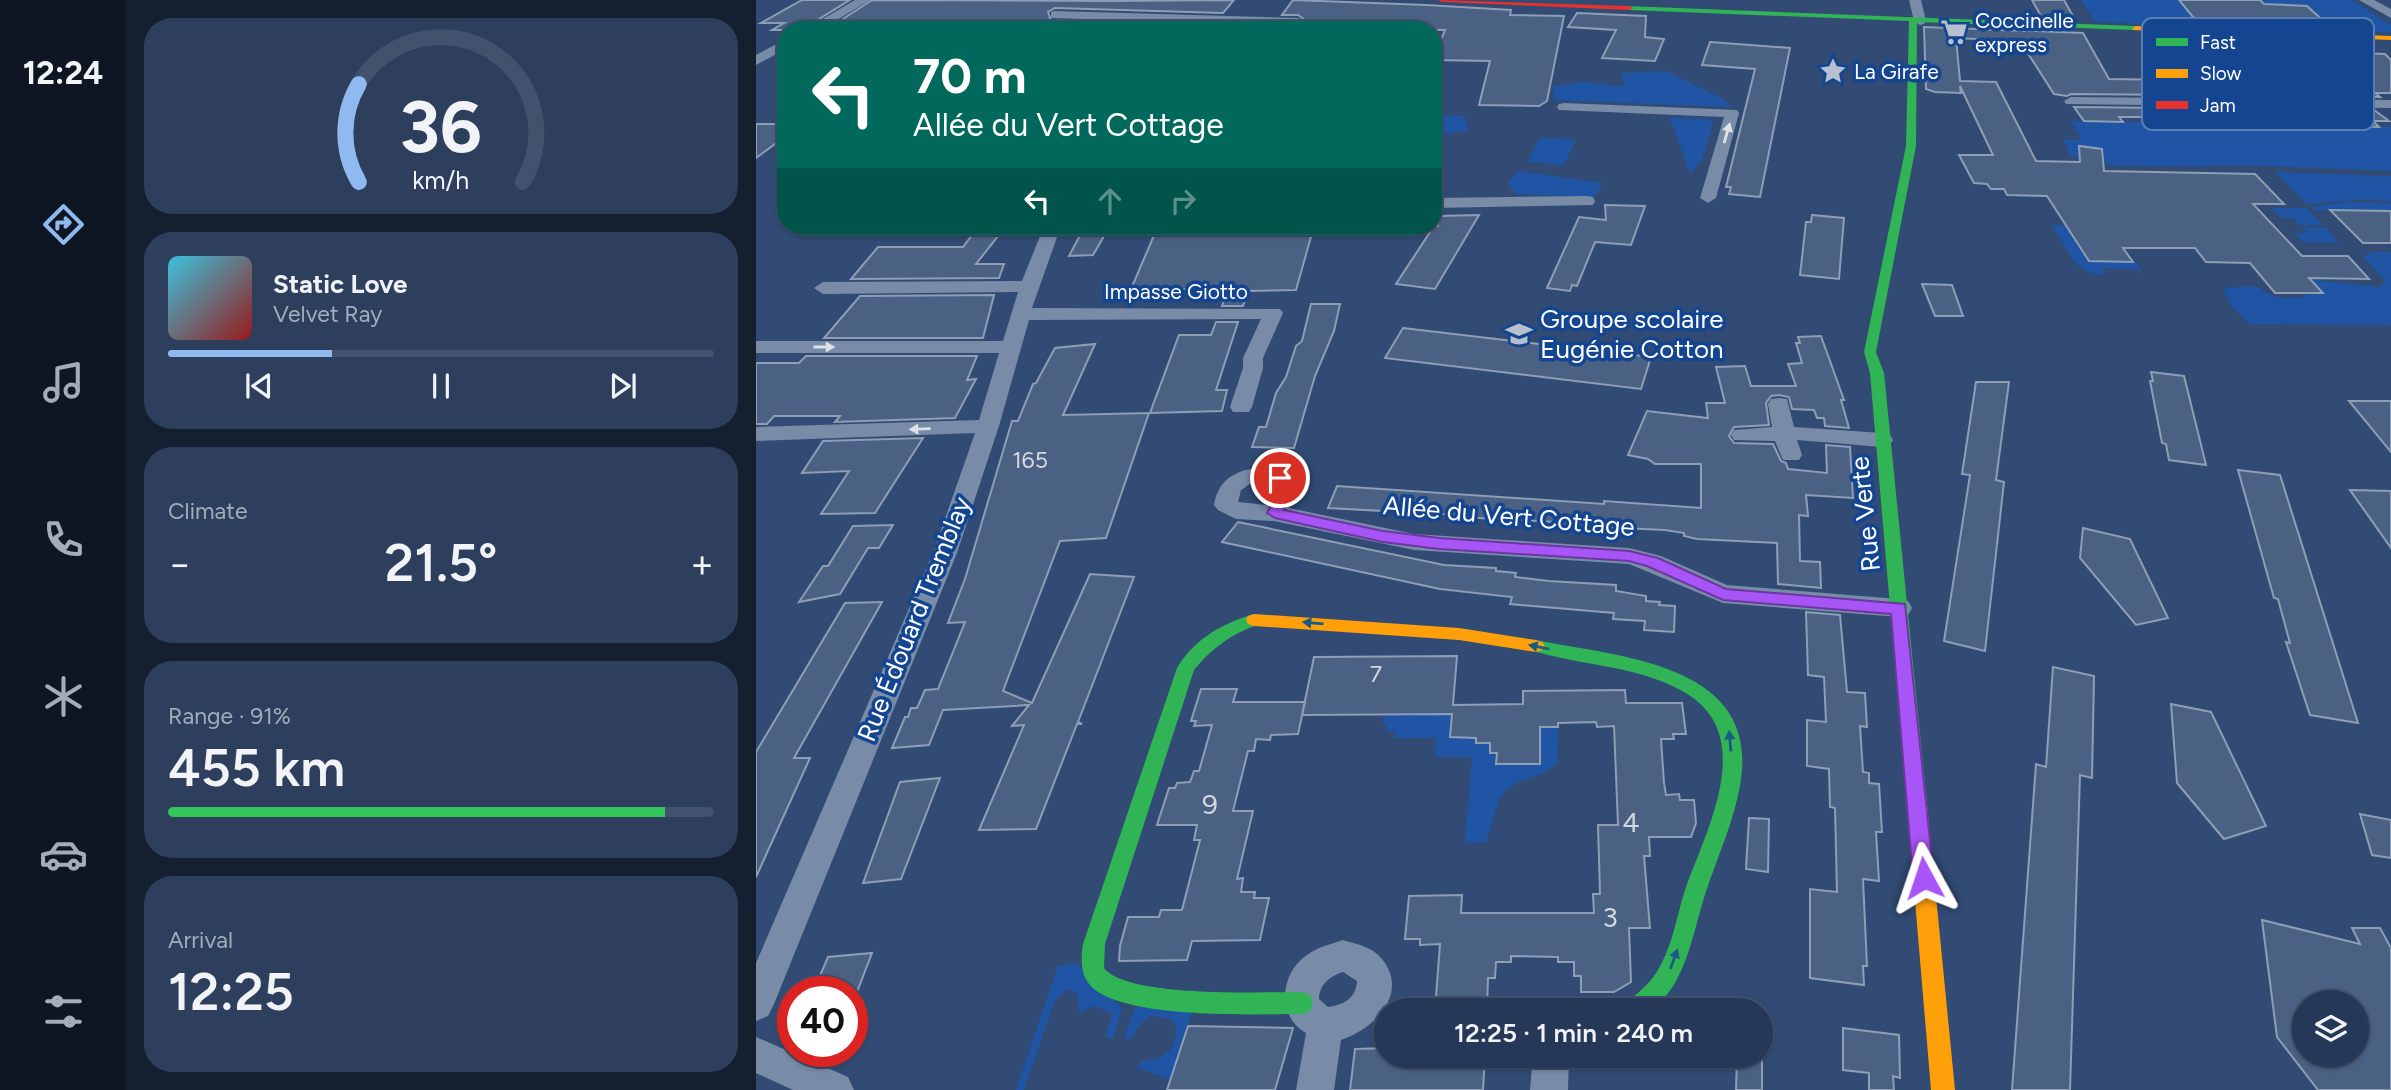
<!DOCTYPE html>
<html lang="en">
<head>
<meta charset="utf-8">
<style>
  :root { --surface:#253857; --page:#2d3f5d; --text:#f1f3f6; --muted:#a3acba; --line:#42526d; --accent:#90b9f0 }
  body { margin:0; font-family:Figtree,sans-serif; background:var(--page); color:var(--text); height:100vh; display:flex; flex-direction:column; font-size:26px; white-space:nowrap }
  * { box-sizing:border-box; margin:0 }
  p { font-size:23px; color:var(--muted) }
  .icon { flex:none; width:38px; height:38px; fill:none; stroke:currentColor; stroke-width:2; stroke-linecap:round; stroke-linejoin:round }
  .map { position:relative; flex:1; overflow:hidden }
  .drawer { display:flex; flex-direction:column; gap:18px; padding:18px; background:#141f30; width:630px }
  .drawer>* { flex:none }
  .top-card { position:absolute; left:21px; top:21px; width:665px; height:214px; border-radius:28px; box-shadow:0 2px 5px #0004,0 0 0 2px var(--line); background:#00695c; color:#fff; overflow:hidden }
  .fabs { position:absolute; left:1536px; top:990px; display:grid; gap:14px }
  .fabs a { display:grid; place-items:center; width:77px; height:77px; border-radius:50%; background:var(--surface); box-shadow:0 2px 5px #0004,0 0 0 2px var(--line); font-size:35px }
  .speed { position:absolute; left:21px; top:976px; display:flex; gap:14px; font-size:35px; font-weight:700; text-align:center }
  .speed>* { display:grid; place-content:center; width:91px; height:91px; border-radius:50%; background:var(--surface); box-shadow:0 2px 5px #0004,0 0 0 2px var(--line); line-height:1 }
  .speed .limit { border:10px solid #d22; background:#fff; color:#111 }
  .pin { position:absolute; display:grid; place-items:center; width:60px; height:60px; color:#fff; margin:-30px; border:4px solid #fff; border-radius:50%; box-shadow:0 2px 7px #0007 }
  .me { position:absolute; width:77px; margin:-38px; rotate:355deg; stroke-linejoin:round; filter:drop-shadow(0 0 5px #0008) }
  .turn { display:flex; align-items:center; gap:24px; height:147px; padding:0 21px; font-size:32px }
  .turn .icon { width:91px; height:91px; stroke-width:2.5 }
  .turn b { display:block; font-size:49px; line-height:60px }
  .lanes { display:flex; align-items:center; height:66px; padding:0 21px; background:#0003; justify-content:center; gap:35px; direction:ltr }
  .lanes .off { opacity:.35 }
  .big { font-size:52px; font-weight:600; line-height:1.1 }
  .drawer .card { flex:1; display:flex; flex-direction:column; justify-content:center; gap:10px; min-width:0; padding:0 24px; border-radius:28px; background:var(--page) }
  .drawer .dial { align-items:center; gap:0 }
  .dial svg { height:182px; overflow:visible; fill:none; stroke:var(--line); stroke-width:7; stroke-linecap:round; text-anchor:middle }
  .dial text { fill:var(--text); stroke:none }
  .song { display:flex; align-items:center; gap:21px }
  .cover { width:84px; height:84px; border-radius:10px; background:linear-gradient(135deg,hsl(190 70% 55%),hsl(0 70% 35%)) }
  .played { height:7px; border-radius:4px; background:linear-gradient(90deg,var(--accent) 30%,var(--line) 30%) }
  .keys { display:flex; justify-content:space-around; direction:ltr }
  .heat { display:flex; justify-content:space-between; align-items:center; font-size:38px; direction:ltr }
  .charge { height:10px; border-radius:5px; background:linear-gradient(90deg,#34c759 91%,var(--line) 0) }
  .trip { position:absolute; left:618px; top:998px; width:399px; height:70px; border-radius:35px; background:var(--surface); box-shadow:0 2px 5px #0004,0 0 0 2px var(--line); font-weight:600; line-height:70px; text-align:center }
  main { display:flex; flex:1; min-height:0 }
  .tabs { display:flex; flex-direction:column; width:126px; justify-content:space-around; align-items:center; background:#0f1623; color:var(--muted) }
  .tabs .icon { width:49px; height:49px }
  .tabs .active { color:var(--accent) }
  .tabs b { font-size:32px; color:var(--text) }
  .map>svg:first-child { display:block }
  .green { fill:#1f55a4 }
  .building { fill:#4b6183; stroke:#8d9eb5; stroke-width:2; fill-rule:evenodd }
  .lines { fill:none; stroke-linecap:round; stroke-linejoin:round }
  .street { fill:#788ca7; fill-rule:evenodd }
  .fast { fill:#30b455; fill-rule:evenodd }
  .slow { fill:#ff9f0a; fill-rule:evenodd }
  .jam { fill:#e5322d; fill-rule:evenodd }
  .oneway { fill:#dde2e9 }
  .oneway2 { fill:#1a5b85 }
  .route { fill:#a855f7; stroke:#6d37a1; stroke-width:2 }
  .labels { text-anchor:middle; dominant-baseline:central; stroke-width:7; stroke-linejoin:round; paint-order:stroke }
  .far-poi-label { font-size:21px; fill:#fff; stroke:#144591; text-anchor:start }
  .far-street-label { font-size:21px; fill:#fff; stroke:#144591 }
  .number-label { font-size:23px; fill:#d2d8e0 }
  .poi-label { font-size:26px; fill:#fff; stroke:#144591; text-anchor:start }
  .street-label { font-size:26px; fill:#fff; stroke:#144591 }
  .near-number-label { font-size:28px; fill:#d2d8e0 }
  .key { fill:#144591; stroke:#5a7db2; stroke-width:2 }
  .key-label { font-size:19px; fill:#fff }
</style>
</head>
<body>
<main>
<nav class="tabs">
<b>12:24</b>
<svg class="icon active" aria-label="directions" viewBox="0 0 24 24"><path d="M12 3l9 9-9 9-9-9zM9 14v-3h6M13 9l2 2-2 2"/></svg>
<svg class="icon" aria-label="music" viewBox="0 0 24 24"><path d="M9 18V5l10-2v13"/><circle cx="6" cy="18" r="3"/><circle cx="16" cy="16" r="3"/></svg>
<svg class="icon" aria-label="phone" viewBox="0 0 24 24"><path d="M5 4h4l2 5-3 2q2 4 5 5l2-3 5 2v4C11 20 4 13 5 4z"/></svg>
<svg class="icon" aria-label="climate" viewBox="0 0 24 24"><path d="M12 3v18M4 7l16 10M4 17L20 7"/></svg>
<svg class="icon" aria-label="car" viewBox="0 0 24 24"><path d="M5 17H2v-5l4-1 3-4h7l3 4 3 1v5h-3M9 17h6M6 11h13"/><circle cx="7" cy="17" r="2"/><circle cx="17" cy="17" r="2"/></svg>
<svg class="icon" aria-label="filters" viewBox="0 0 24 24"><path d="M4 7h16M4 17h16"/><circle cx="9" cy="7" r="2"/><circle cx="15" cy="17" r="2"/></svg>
</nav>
<section class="drawer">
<div class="card dial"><svg viewBox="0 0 100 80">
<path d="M14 69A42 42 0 1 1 86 69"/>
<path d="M14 69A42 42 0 0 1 14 26" stroke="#90b9f0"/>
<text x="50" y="56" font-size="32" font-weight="700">36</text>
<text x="50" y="72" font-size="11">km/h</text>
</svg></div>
<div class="card">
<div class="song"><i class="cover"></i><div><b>Static Love</b><p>Velvet Ray</p></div></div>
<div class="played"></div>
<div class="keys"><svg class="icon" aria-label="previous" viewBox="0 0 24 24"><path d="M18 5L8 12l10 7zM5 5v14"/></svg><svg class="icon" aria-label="pause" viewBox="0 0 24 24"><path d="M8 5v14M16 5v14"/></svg><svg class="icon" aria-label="next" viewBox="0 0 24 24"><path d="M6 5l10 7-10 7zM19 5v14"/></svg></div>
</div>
<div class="card"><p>Climate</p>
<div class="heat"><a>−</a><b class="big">21.5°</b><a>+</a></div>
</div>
<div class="card"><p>Range · 91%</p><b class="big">455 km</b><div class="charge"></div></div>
<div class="card"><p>Arrival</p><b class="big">12:25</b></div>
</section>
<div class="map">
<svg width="1635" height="1090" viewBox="0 0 1635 1090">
  <rect width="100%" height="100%" fill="#314b74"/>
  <path class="green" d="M1325,0H1596L1635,25V33L1550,26L1540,28L1541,30L1417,23L1414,25L1339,22Z
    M910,71L969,100L977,107L798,100L796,86L829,82L869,87L865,73Z
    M677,115L708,116L713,130L677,136Z
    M914,118L952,119L957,124L946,160L934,174Z
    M1315,121L1635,127V171L1515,166H1360L1314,155L1308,140H1326Z
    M785,137L820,140L808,165L771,162Z
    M761,171L847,183L839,197L760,194L752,183Z
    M1519,172L1635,176V202L1611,199L1550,204Z
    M1590,202L1631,203L1635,204V211L1558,210L1555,207Z
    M1515,208H1550L1567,225H1543L1538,218H1525Z
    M1296,225L1320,226L1316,234L1333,261L1380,262L1389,276L1382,269L1346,268L1349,276L1332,272L1319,263Z
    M1547,227L1570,228L1583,243L1546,242L1538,233H1552Z
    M1616,252H1635V325L1494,324L1477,308L1467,288L1501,286C1518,300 1531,301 1553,295L1556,280L1623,287L1630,282L1607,256Z
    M696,714L694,737L720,738L734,743V753H741V764H783L784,727H802L801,763C790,777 764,777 751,790C738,801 738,827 729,842L709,843L716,757H679L680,738H638V732L629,731L631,724H627L628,715Z
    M320,963L366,1008L357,1038H350L356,1013L338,1006L323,1013L322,996L318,991H309L299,1000L268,1090H260L302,966Z
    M379,1007L436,1011L414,1080L381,1067L386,1061C408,1060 424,1049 419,1024L413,1018L395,1016L384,1024L374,1039L368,1038Z"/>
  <path class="building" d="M46,0H94L45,30H16L28,23H5Z
    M116,0L350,1L478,0L467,13L299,8L292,12L295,21L456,26L454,28L272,25L269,30H70Z
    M537,0L670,5L755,10L754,15L808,16L791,101L783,106L723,105L734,61L677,60L689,30L544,28L550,23L549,20L542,15H526Z
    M1276,0H1308L1318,18L1285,16Z
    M1423,0H1504L1508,4L1551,6L1575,28L1442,23Z
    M821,13L890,16L889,37L908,39L899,61L846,58L860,30L812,27Z
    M1168,27L1327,33L1353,79L1423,80L1398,46L1462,48L1455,38L1592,44L1604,53L1629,54L1635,60V93H1619L1624,97L1315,94L1311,96L1298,94L1264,41L1200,38L1204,81L1240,82L1280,161L1324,162L1323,146L1346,149L1348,171L1499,174L1528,204H1497L1546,256H1592L1613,279L1553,278L1567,293H1519L1494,263L1450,262L1439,248H1367L1377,262L1333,261L1291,196L1251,195L1248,189H1235L1231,184L1218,183L1203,155H1237L1204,86L1205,93L1179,92L1170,89Z
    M954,42L1034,48L1004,197L973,194L975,187H970L999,69L946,65Z
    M1318,107L1618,110L1633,121H1617L1623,127L1550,125L1543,118L1472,117H1363L1367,122L1328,121Z
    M0,124H30V136L0,158Z
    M849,205L889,206L875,245L839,242L821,286L816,285L814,291L791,288L823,217L850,220Z
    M1574,210L1635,211V243H1607Z
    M723,215L679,289L640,284L678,226H682L683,216Z
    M1056,215L1088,218L1083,279L1044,275L1050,222H1055Z
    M223,226H250L220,264H248L243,278L95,279L122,247H207Z
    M329,226H354L337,255L313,256Z
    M402,226H558L540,290L492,291L487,306H466L472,289H375Z
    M1166,284L1196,285L1207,316H1179Z
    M238,295L227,338H68L104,296Z
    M555,304H584L578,331L559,376L538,448L496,447L503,427H510L520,393L530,377L540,346L546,341Z
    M460,322H482L460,390H471L466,411L394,413L423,335H455Z
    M647,328L895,357L885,389L629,358Z
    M1065,336L1088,400H1085L1093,428L1069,426L1068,418H1061L1058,410L1036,409L1033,397L1023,395L1015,396L1010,403L1013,425L978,427L973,436L978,443L1017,444L1025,461L1030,463L1032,469L1071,473L1070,445L1094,447L1097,498L1050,495L1052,516L1043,515L1044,561L1064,562L1065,588L1022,584L1021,543L941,539L928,536V533L909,530L799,525V522L704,517V515L572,508L581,486L848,504V501L945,508V464H899L892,459L872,455L891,411L952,418L950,403H969L960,367L989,366L995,386H1040L1032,364L1046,363L1040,343H1044L1042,337Z
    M339,344L307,415L393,413L350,538L304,541L247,691L276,703L334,574L378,577L322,722L326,724H321L280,829L223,830L268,725L256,726L273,705L187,710L173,745L136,748L149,717H152L155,708H161L169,690L182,689L209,622L192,623L209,579L256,421H262L277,384L280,383L299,348Z
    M50,356H221L211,380L220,379L199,418L79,422L84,416H18L11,424H0V363H43Z
    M1395,372L1428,376L1450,465L1413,460L1410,444L1406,443L1394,381H1397Z
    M1220,382H1253L1240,480L1248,482L1229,651L1188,641L1214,475L1206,474Z
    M1593,401H1635V452Z
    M167,438L119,513L65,514L93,471L46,473L67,441Z
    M1482,470L1524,475L1602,723L1554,715L1530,642L1534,643L1522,599L1518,598Z
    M1594,490L1635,491V548Z
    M482,522L688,565L740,568V571L760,573L759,577L793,581L860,585V591L890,596V601L904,602L903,605L919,606L918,632L888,630L889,621L857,619L858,613L754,604L756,597L684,589L466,542Z
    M137,525L123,548H112L84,594L43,602L67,566H72L97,526Z
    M1327,528L1374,539L1412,618L1380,625L1324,558Z
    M126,602L38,758H54L0,877V752L89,603Z
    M1050,612L1084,615L1091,692L1109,693L1111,727L1104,726L1107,772L1113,773V783L1123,784L1126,832H1120L1123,881L1107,879L1111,966H1107L1108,985L1054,978V889L1081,892L1079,808L1074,807L1073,769L1051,766V720L1070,722L1068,677L1052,675Z
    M701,656L697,705L767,704V691L869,690L870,703H926L930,734H917L918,739H905L908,783L910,795L923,794L924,800H938L940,823L935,837H893L894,856H888L894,928H873L875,982L858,992H825V976H818V962H802V957L755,956V962H740L739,978H732L731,1010H679L684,944L664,945V939H649L653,896L706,895L705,913H838L837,894H844L842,825H862L858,726L841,727L840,722L802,723V727H784V764H740L741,753H734V743H720V738L694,737L696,714L546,715L558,657Z
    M1297,667L1338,676L1336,778L1324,775L1314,1090H1256L1280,764L1290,767Z
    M445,689H481L477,702H549L542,734L515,735L514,740L500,739L498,751H492L477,811H497L481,879L487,878L485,892H499L498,898H513L504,940L436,941L431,960L363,961L364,946L372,917H403L405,910H426L444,840H438L441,825H401L413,788H419L421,783L434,782L438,771H443L456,725L438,726L440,721H435Z
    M1415,704L1455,712L1510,826L1468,839L1421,783Z
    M184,778L145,879L107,883L144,782Z
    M1604,814L1635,820V858L1616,855Z
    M993,818L1013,819L1012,872L990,869Z
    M1506,920L1604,944L1596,928H1624L1635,948V1090H1562L1521,1037ZM1549,1003H1601V1055H1549Z
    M116,953L101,992H57L72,957Z
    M432,1026L537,1028L519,1090H411Z
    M1087,1028L1143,1035L1144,1078L1137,1076L1138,1090H1113V1073L1087,1070Z
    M630,1048V1055H729L727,1090H594L599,1049Z
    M981,1055L1006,1059V1090H980Z"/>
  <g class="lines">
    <path class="street" d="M99,0H114L64,30H48Z
      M1153,0H1165L1170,21L1168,24L1164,25L1158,21Z
      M1603,0H1618L1635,9V18Z
      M299,11L542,18L548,22L542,26L295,18V12Z
      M30,39V49L0,65V55Z
      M1315,97L1635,100V108L1310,104L1308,101Z
      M808,103L981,110L983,113L960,198L952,203L944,198L968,117L803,110L801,107L803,104Z
      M831,196L837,197L839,201L837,205L677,208V198Z
      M288,226H305L276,308L524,309L527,313L507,358V368L496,407L493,412H477L474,407L487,368V358L505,319L273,320L243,426L201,553L18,1004L12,1016L0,1021V963L177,553L219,433L0,441V427L223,420L243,353H0V341H247L262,292L67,294L58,288L67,282L266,281Z
      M1023,398L1031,399L1038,427L1126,433L1134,435L1137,440L1134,445L1126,447L1041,440L1046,455L1043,460H1027L1019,441L978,440L975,435L978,430L1016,427L1012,404L1015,399Z
      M519,468C540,473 541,491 533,508L658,534L873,548L905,556L971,585L1143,599L1152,601L1156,608L1152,615L1143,617L967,603L873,564L658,550L518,521L480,519L462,510L458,505C463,473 490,466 519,468ZM497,482L515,484V493L511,505L482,502L485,490Z
      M587,940C600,944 617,947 626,959C654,994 618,1029 585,1040L578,1090H540L550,1033C520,1016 524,973 551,955C562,947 575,944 587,940ZM587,972L601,981C600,998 588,1005 572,1007L563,999C563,985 574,976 587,972Z
      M0,1037L92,1077L98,1090H37L0,1073Z
      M777,1055H813L812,1090H774Z"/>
    <path class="fast" d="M870,6L1379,26L1383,28L1379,30L1161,22L1160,146L1120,352L1128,373L1170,794L1167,800L1160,802L1153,800L1150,794L1114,373L1108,352L1150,146L1153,21L873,10Z
      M498,614L504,616L506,620L504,624C476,633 456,648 438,670L349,944L348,968C371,998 507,992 546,992L554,995L557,1003L554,1011L546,1014C500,1014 365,1020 334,985C324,974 325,958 327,944L421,668C438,639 467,623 498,614Z
      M780,640C855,656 994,661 986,769C983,809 965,848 952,886C937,927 933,981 896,1010H866C870,1000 877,998 884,991C892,984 899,976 904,966C917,943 921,915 929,890C950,830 1003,735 928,692C881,665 825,666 774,650L771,646L774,642Z"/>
    <path class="slow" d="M1379,26L1635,36V40L1376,30Z
      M498,614L703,628L780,640L786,642L789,646L786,650L780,652L703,640L498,626L492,624L490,620L492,616Z
      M1160,786L1167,788L1170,794L1199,1090H1175L1150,794L1153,788Z"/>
    <path class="jam" d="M682,0L873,6L877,8L873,10L686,2Z"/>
  </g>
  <defs><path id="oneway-solid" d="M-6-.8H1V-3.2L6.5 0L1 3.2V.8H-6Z" transform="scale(1.75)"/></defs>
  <g class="oneway">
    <use href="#oneway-solid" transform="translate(971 133) rotate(-74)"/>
    <use href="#oneway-solid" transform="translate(68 347)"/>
    <use href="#oneway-solid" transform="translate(164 429) rotate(178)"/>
  </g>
  <g class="oneway2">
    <use href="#oneway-solid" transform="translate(557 623) rotate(-175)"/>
    <use href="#oneway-solid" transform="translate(783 647) rotate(-168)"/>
    <use href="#oneway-solid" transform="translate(974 741) rotate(-95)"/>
    <use href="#oneway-solid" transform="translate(918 959) rotate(-70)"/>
  </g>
  <path class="route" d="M524,474L531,478L536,495L528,510L627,531L683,538L873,551L902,558L970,589L1149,604L1178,878L1175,884L1168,887L1160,884L1157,878L1135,614L967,600L891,566L873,561L683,549L627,542L519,518L511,513L521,495L516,478Z"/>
  <defs>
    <symbol id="supermarket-bare" viewBox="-9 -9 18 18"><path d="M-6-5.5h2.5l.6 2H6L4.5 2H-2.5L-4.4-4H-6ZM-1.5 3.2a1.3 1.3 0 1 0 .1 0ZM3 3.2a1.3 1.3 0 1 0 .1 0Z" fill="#b7c0ce" stroke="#144591" stroke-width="2.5" paint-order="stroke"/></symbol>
    <symbol id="sight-bare" viewBox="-9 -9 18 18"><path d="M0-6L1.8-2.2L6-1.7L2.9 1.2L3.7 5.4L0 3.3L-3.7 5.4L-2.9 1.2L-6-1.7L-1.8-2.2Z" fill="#b7c0ce" stroke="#144591" stroke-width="2.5" paint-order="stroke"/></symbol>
    <symbol id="school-bare" viewBox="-9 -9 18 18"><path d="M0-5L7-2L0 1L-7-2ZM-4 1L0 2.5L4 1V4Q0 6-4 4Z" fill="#b7c0ce" stroke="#144591" stroke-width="2.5" paint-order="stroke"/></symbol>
  </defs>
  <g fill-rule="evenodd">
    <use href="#supermarket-bare" x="1179" y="13" width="38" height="38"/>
    <use href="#sight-bare" x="1058" y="52" width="38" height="38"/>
    <use href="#school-bare" x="744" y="315" width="38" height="38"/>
  </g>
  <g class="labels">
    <g class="far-poi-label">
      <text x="1219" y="20">Coccinelle<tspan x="1219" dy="24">express</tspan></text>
      <text x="1098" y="71">La Girafe</text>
    </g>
    <g class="far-street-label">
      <text x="420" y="291">Impasse Giotto</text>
    </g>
    <g class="number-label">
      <text x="274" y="460">165</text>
      <text x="620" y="674">7</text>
    </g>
    <g class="poi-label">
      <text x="784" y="319">Groupe scolaire<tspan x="784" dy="30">Eugénie Cotton</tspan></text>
    </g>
    <g class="street-label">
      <text transform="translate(1109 514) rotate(-96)">Rue Verte</text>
      <text transform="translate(753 516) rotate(5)">Allée du Vert Cottage</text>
      <text transform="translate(158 619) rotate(-68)">Rue Édouard Tremblay</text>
    </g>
    <g class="near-number-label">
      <text x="454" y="804">9</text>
      <text x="875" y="822">4</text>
      <text x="854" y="917">3</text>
    </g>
  </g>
  <rect x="1386" y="18" width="232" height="112" rx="10" class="key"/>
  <rect x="1400" y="38" width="32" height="8" fill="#30b455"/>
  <rect x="1400" y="69" width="32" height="9" fill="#ff9f0a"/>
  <rect x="1400" y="101" width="32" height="8" fill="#e5322d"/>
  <g class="key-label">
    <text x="1444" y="49">Fast</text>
    <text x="1444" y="80">Slow</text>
    <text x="1444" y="112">Jam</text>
  </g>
</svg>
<div class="fabs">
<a><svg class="icon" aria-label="layers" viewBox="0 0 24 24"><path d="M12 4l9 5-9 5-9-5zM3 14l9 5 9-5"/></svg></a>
</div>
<div class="speed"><div class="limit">40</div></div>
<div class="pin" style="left:524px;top:478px;background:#d93025"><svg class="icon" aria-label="arrive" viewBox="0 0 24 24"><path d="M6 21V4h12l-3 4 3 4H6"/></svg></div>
<svg class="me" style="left:1168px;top:878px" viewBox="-20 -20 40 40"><path d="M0-17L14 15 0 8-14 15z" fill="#a855f7" stroke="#fff" stroke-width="4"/></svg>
<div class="trip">12:25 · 1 min · 240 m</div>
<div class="top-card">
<div class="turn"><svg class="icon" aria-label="left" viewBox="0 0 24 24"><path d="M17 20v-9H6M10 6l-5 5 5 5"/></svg><div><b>70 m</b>Allée du Vert Cottage</div></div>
<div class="lanes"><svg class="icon" aria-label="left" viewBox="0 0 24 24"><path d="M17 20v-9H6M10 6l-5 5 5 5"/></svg><svg class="icon off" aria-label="ahead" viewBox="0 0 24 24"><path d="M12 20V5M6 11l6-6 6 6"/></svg><svg class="icon off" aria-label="right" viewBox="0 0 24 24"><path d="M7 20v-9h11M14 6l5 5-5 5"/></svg></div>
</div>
</div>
</main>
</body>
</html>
